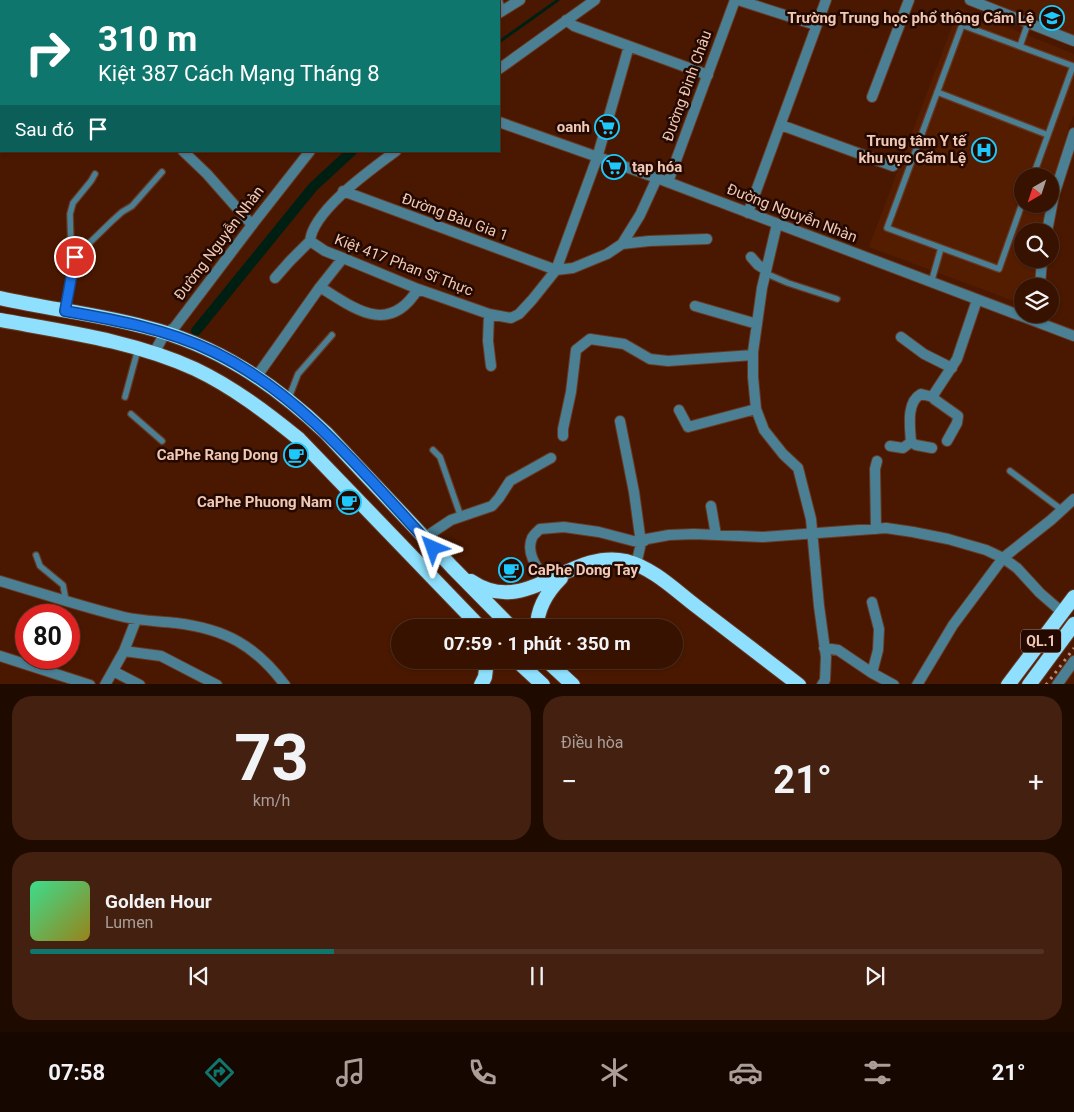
<!DOCTYPE html>
<html lang="vi">
<head>
<meta charset="utf-8">
<style>
  :root { --surface:#381200; --page:#43200f; --text:#f1f3f6; --muted:#ab9e99; --line:#523222; --accent:#0f766e }
  body { margin:0; font-family:Roboto,sans-serif; background:var(--page); color:var(--text); height:100vh; display:flex; flex-direction:column; font-size:19px; white-space:nowrap }
  * { box-sizing:border-box; margin:0 }
  p { font-size:16px; color:var(--muted) }
  .icon { flex:none; width:28px; height:28px; fill:none; stroke:currentColor; stroke-width:2; stroke-linecap:round; stroke-linejoin:round }
  .map { position:relative; height:684px; overflow:hidden }
  .drawer { display:flex; flex-direction:column; gap:12px; padding:12px; background:#1f0a00; flex:1 }
  .drawer>* { flex:none }
  .top-card { position:absolute; left:0px; top:0px; width:500px; height:152px; box-shadow:0 1px 4px #0004,0 0 0 1px var(--line); background:#0f766e; color:#fff; overflow:hidden }
  .needle { width:32px; rotate:219deg }
  .fabs { position:absolute; left:1014px; top:168px; display:grid; gap:10px }
  .fabs a { display:grid; place-items:center; width:45px; height:45px; border-radius:50%; background:var(--surface); box-shadow:0 1px 4px #0004,0 0 0 1px var(--line); font-size:25px }
  .speed { position:absolute; left:15px; top:604px; display:flex; gap:10px; font-size:25px; font-weight:700; text-align:center }
  .speed>* { display:grid; place-content:center; width:65px; height:65px; border-radius:50%; background:var(--surface); box-shadow:0 1px 4px #0004,0 0 0 1px var(--line); line-height:1 }
  .speed .limit { border:8px solid #d22; background:#fff; color:#111 }
  .pin { position:absolute; display:grid; place-items:center; width:42px; height:42px; color:#fff; margin:-21px; border:2px solid #fff; border-radius:50%; box-shadow:0 1px 5px #0007 }
  .me { position:absolute; width:55px; margin:-28px; rotate:317deg; stroke-linejoin:round; filter:drop-shadow(0 0 4px #0008) }
  .turn { display:flex; align-items:center; gap:18px; height:105px; padding:0 15px; font-size:22px }
  .turn .icon { width:65px; height:65px; stroke-width:2.5 }
  .turn b { display:block; font-size:35px; line-height:42px }
  .then { display:flex; align-items:center; height:48px; padding:0 15px; background:#0003; gap:10px; font-size:19px }
  .big { font-size:38px; font-weight:700; line-height:1.1 }
  .drawer .tile { flex:1; display:flex; flex-direction:column; justify-content:center; gap:8px; min-width:0; padding:0 18px; border-radius:20px; background:var(--page) }
  .drawer .dial { align-items:center; gap:0 }
  .dial b { font-size:65px; line-height:1 }
  .song { display:flex; align-items:center; gap:15px }
  .cover { width:60px; height:60px; border-radius:8px; background:linear-gradient(135deg,hsl(150 70% 55%),hsl(50 70% 35%)) }
  .played { height:5px; border-radius:2px; background:linear-gradient(90deg,var(--accent) 30%,var(--line) 30%) }
  .keys { display:flex; justify-content:space-around; direction:ltr }
  .heat { display:flex; justify-content:space-between; align-items:center; font-size:28px; direction:ltr }
  .drawer .tiles { flex:1; display:grid; gap:12px; grid-template-columns:1fr 1fr }
  .tile:last-child { grid-column:span 2 }
  .trip { position:absolute; left:391px; top:619px; width:292px; height:50px; border-radius:25px; background:var(--surface); box-shadow:0 1px 4px #0004,0 0 0 1px var(--line); font-weight:700; line-height:50px; text-align:center }
  .menu { display:flex; height:80px; justify-content:space-around; align-items:center; background:#160700; color:var(--muted) }
  .menu .icon { width:35px; height:35px }
  .menu .current { color:var(--accent) }
  .menu b { font-size:22px; color:var(--text) }
  .map>svg:first-child { display:block }
  .built { fill:#551d00; fill-rule:evenodd }
  .lines { fill:none; stroke-linecap:round; stroke-linejoin:round }
  .stream { stroke:#001f13; stroke-width:3 }
  .canal { stroke:#001f13; stroke-width:10 }
  .service-casing { stroke:#683821; stroke-width:8 }
  .minor-casing { stroke:#683821; stroke-width:12 }
  .tertiary-casing { stroke:#683821; stroke-width:12 }
  .trunk-casing { stroke:#683821; stroke-width:16 }
  .service { stroke:#4b7f93; stroke-width:5.5 }
  .minor { stroke:#4b7f93; stroke-width:10 }
  .tertiary { stroke:#4b7f93; stroke-width:10 }
  .trunk { stroke:#8ee0fe; stroke-width:14 }
  .rail { stroke:#b88d78; stroke-width:3; stroke-dasharray:2.5 5; stroke-linecap:butt }
  .wall { fill:#66312d }
  .shaded-wall { fill:#552015 }
  .building { fill:#75423c; stroke:#88574f }
  .route-casing { stroke:#114b97; stroke-width:12 }
  .route { stroke:#1a73e8; stroke-width:9 }
  .labels { text-anchor:middle; dominant-baseline:central; stroke-width:5; stroke-linejoin:round; paint-order:stroke }
  .shield { fill:#240900; stroke:#b38f7f; stroke-width:1 }
  .shield-label { font-size:14px; font-weight:bold; fill:#f0c8b6 }
  .poi-label { font-size:15px; font-weight:bold; fill:#f0c8b6; stroke:#240900; text-anchor:end }
  .street-label { font-size:15px; fill:#f0c8b6; stroke:#240900 }
</style>
</head>
<body>
<div class="map">
<svg width="1074" height="685" viewBox="0 0 1074 685">
  <rect width="100%" height="100%" fill="#4a1800"/>
  <path class="built" d="M986,0H1074V36Z
    M959,8L1074,54V115L1070,123L1054,182L1045,231H1022V259H1040L1036,286H1022V304L869,247ZM1022,176H1050V204H1022Z"/>
  <g class="lines">
    <path class="stream" d="M499,42L558,0"/>
    <path class="canal" d="M196,331L313,187L352,151"/>
    <defs>
      <path id="service" d="M499,0L503,10
        M1020,46L1028,23
        M937,92L1048,135
        M1022,204L999,269L887,228L962,25L1073,66L1033,176
        M75,257L71,248L70,214L73,203L91,181L95,174
        M765,273L788,283L837,299
        M931,283L941,248
        M65,309L75,257L112,221L122,212L132,206L162,172
        M125,397L138,349
        M288,400L298,374L332,335
        M131,414L162,441
        M433,450L440,457L461,517
        M1010,471L1062,510
        M36,555L40,566L63,585L66,601"/>
      <path id="minor" d="M368,0L369,1
        M738,0L816,25
        M970,0L1074,41
        M189,1L190,0
        M259,1L260,0
        M499,13L520,0
        M566,20L574,26L708,75
        M0,49L1,50
        M499,69L595,0
        M872,97L909,0
        M781,125L893,166
        M183,151L207,174L252,225
        M343,191L556,270L573,268L607,254L622,244L649,241L707,239
        M748,213L826,0
        M777,224L762,288L753,352V377L756,409L764,430L783,454L798,468L811,519L819,606L826,657L825,680L822,685
        M1047,231L1054,195L1074,133
        M310,241L325,251L343,258L418,289L489,314L511,318L519,314L532,300L556,270L597,158L629,46
        M310,241C313,210 372,169 396,151
        M622,244L640,215L657,178
        M751,257L758,265L766,270
        M275,278L290,261L310,241
        M1040,286L1042,259
        M320,287C355,309 389,336 418,289
        M695,306L757,324
        M489,314L488,341L491,366
        M901,337L924,354L952,368
        M257,376L320,287L343,258
        M679,410L688,427L756,409
        M620,421L634,492L641,543L636,565
        M563,436V429L571,392L576,350L590,339L624,344L650,359L668,361L753,355
        M947,441L957,423L958,416L934,399V394L957,359L977,300
        M911,442L916,445L932,448
        M890,446L903,448L911,442C910,427 906,402 921,394L933,397
        M711,506L716,535
        M876,529L875,469L877,461
        M424,538L451,520L492,506L499,498L510,481L551,458
        M641,543L647,539L669,535L694,534L763,537L886,528L913,532L948,539L986,550L1003,558L1017,568L1040,593L1063,613
        M0,581C41,593 82,607 124,617C141,621 159,621 176,623C225,629 255,645 285,685
        M547,582C539,570 525,554 532,538C533,535 538,531 540,529L564,527L599,532L641,543
        M872,602L879,629L878,650L872,673L894,685
        M824,648L838,650L872,673
        M124,651L161,656L217,685
        M0,656L90,685
        M113,671L140,685
        M105,685L124,651L136,620
        M917,685L953,625L1003,558L1051,520L1074,499
        M1057,685L1074,661"/>
      <path id="tertiary" d="M499,122L657,178L1074,336
        M668,182L735,0
        M154,353L165,333L174,328L252,225L310,151"/>
      <path id="trunk" d="M0,298C48,309 97,314 145,327C217,345 273,383 326,433L452,567L512,628
        M0,320C66,332 134,341 195,369C233,387 267,413 299,439L481,628
        M471,581C527,619 569,548 626,561C653,568 675,590 696,606C730,632 764,658 799,685
        M537,628C537,608 548,591 561,578
        M516,660L543,685
        M546,660L573,685
        M481,685L485,677L487,660
        M1008,685L1074,597
        M1029,685L1074,624"/>
    </defs>
    <use href="#service" class="service-casing"/>
    <use href="#minor" class="minor-casing"/>
    <use href="#tertiary" class="tertiary-casing"/>
    <use href="#trunk" class="trunk-casing"/>
    <use href="#service" class="service"/>
    <use href="#minor" class="minor"/>
    <use href="#tertiary" class="tertiary"/>
    <use href="#trunk" class="trunk"/>
    <path class="rail" d="M1046,685L1074,648"/>
  </g>
  <path class="wall" d="M438,660H454L449,666L438,662Z"/>
  <path class="shaded-wall" d="M452,660H454L449,666V663Z"/>
  <path class="building" d="M442,660H452L449,663Z"/>
  <g class="lines">
    <defs>
      <path id="route" d="M75,257L65,311C116,320 167,329 214,352C303,395 367,477 433,548"/>
    </defs>
    <use href="#route" class="route-casing"/>
    <use href="#route" class="route"/>
  </g>
  <defs>
    <symbol id="school-ring" viewBox="-11 -11 22 22"><circle r="9.5" fill="#240900" stroke="#1dc9fc" stroke-width="1.5"/><path d="M0-5L7-2L0 1L-7-2ZM-4 1L0 2.5L4 1V4Q0 6-4 4Z" fill="#1dc9fc"/></symbol>
    <symbol id="supermarket-ring" viewBox="-11 -11 22 22"><circle r="9.5" fill="#240900" stroke="#1dc9fc" stroke-width="1.5"/><path d="M-6-5.5h2.5l.6 2H6L4.5 2H-2.5L-4.4-4H-6ZM-1.5 3.2a1.3 1.3 0 1 0 .1 0ZM3 3.2a1.3 1.3 0 1 0 .1 0Z" fill="#1dc9fc"/></symbol>
    <symbol id="hospital-ring" viewBox="-11 -11 22 22"><circle r="9.5" fill="#240900" stroke="#1dc9fc" stroke-width="1.5"/><path d="M-5-5h3v3.5h4V-5h3V5h-3V1.5h-4V5h-3Z" fill="#1dc9fc"/></symbol>
    <symbol id="cafe-ring" viewBox="-11 -11 22 22"><circle r="9.5" fill="#240900" stroke="#1dc9fc" stroke-width="1.5"/><path d="M-5.5-4.5H6V0H3Q3 3.5 0 3.5H-2.5Q-5.5 3.5-5.5 0ZM3-3.2v2h1.7v-2ZM-6 4.5H4V6H-6Z" fill="#1dc9fc"/></symbol>
  </defs>
  <g fill-rule="evenodd">
    <use href="#school-ring" x="1038" y="4" width="28" height="28"/>
    <use href="#supermarket-ring" x="593" y="113" width="28" height="28"/>
    <use href="#hospital-ring" x="970" y="136" width="28" height="28"/>
    <use href="#supermarket-ring" x="600" y="153" width="28" height="28"/>
    <use href="#cafe-ring" x="282" y="441" width="28" height="28"/>
    <use href="#cafe-ring" x="335" y="488" width="28" height="28"/>
    <use href="#cafe-ring" x="497" y="556" width="28" height="28"/>
  </g>
  <g class="labels">
    <rect class="shield" x="1021" y="629.5" width="40" height="23" rx="4"/>
    <g class="shield-label">
      <text x="1041" y="641">QL.1</text>
    </g>
    <g class="poi-label">
      <text x="1034" y="18">Trường Trung học phổ thông Cẩm Lệ</text>
      <text x="590" y="127">oanh</text>
      <text x="966" y="141">Trung tâm Y tế<tspan x="966" dy="17">khu vực Cẩm Lệ</tspan></text>
      <text x="632" y="167" text-anchor="start">tạp hóa</text>
      <text x="278" y="455">CaPhe Rang Dong</text>
      <text x="332" y="502">CaPhe Phuong Nam</text>
      <text x="528" y="570" text-anchor="start">CaPhe Dong Tay</text>
    </g>
    <g class="street-label">
      <text transform="translate(687 86) rotate(-70)">Đường Đinh Châu</text>
      <text transform="translate(792 213) rotate(21)">Đường Nguyễn Nhàn</text>
      <text transform="translate(455 217) rotate(20)">Đường Bàu Gia 1</text>
      <text transform="translate(219 243) rotate(-53)">Đường Nguyễn Nhàn</text>
      <text transform="translate(404 265) rotate(21)">Kiệt 417 Phan Sĩ Thực</text>
    </g>
  </g>
</svg>
<div class="fabs">
<a><svg class="needle" viewBox="-14 -14 28 28"><path d="M0-13l5 13h-10z" fill="#e53935"/><path d="M0 13l5-13h-10z" fill="#ab9e99"/></svg></a>
<a><svg class="icon" aria-label="search" viewBox="0 0 24 24"><circle cx="10" cy="10" r="6"/><path d="M15 15l6 6"/></svg></a>
<a><svg class="icon" aria-label="layers" viewBox="0 0 24 24"><path d="M12 4l9 5-9 5-9-5zM3 14l9 5 9-5"/></svg></a>
</div>
<div class="speed"><div class="limit">80</div></div>
<div class="pin" style="left:75px;top:257px;background:#d93025"><svg class="icon" aria-label="arrive" viewBox="0 0 24 24"><path d="M6 21V4h12l-3 4 3 4H6"/></svg></div>
<svg class="me" style="left:433px;top:548px" viewBox="-20 -20 40 40"><path d="M0-17L14 15 0 8-14 15z" fill="#1a73e8" stroke="#fff" stroke-width="4"/></svg>
<div class="trip">07:59 · 1 phút · 350 m</div>
<div class="top-card">
<div class="turn"><svg class="icon" aria-label="right" viewBox="0 0 24 24"><path d="M7 20v-9h11M14 6l5 5-5 5"/></svg><div><b>310 m</b>Kiệt 387 Cách Mạng Tháng 8</div></div>
<div class="then">Sau đó<svg class="icon" aria-label="arrive" viewBox="0 0 24 24"><path d="M6 21V4h12l-3 4 3 4H6"/></svg></div>
</div>
</div>
<section class="drawer">
<div class="tiles">
<div class="tile dial"><b>73</b><p>km/h</p></div>
<div class="tile"><p>Điều hòa</p>
<div class="heat"><a>−</a><b class="big">21°</b><a>+</a></div>
</div>
<div class="tile">
<div class="song"><i class="cover"></i><div><b>Golden Hour</b><p>Lumen</p></div></div>
<div class="played"></div>
<div class="keys"><svg class="icon" aria-label="previous" viewBox="0 0 24 24"><path d="M18 5L8 12l10 7zM5 5v14"/></svg><svg class="icon" aria-label="pause" viewBox="0 0 24 24"><path d="M8 5v14M16 5v14"/></svg><svg class="icon" aria-label="next" viewBox="0 0 24 24"><path d="M6 5l10 7-10 7zM19 5v14"/></svg></div>
</div>
</div>
</section>
<nav class="menu">
<b>07:58</b>
<svg class="icon current" aria-label="directions" viewBox="0 0 24 24"><path d="M12 3l9 9-9 9-9-9zM9 14v-3h6M13 9l2 2-2 2"/></svg>
<svg class="icon" aria-label="music" viewBox="0 0 24 24"><path d="M9 18V5l10-2v13"/><circle cx="6" cy="18" r="3"/><circle cx="16" cy="16" r="3"/></svg>
<svg class="icon" aria-label="phone" viewBox="0 0 24 24"><path d="M5 4h4l2 5-3 2q2 4 5 5l2-3 5 2v4C11 20 4 13 5 4z"/></svg>
<svg class="icon" aria-label="climate" viewBox="0 0 24 24"><path d="M12 3v18M4 7l16 10M4 17L20 7"/></svg>
<svg class="icon" aria-label="car" viewBox="0 0 24 24"><path d="M5 17H2v-5l4-1 3-4h7l3 4 3 1v5h-3M9 17h6M6 11h13"/><circle cx="7" cy="17" r="2"/><circle cx="17" cy="17" r="2"/></svg>
<svg class="icon" aria-label="filters" viewBox="0 0 24 24"><path d="M4 7h16M4 17h16"/><circle cx="9" cy="7" r="2"/><circle cx="15" cy="17" r="2"/></svg>
<b>21°</b>
</nav>
</body>
</html>
